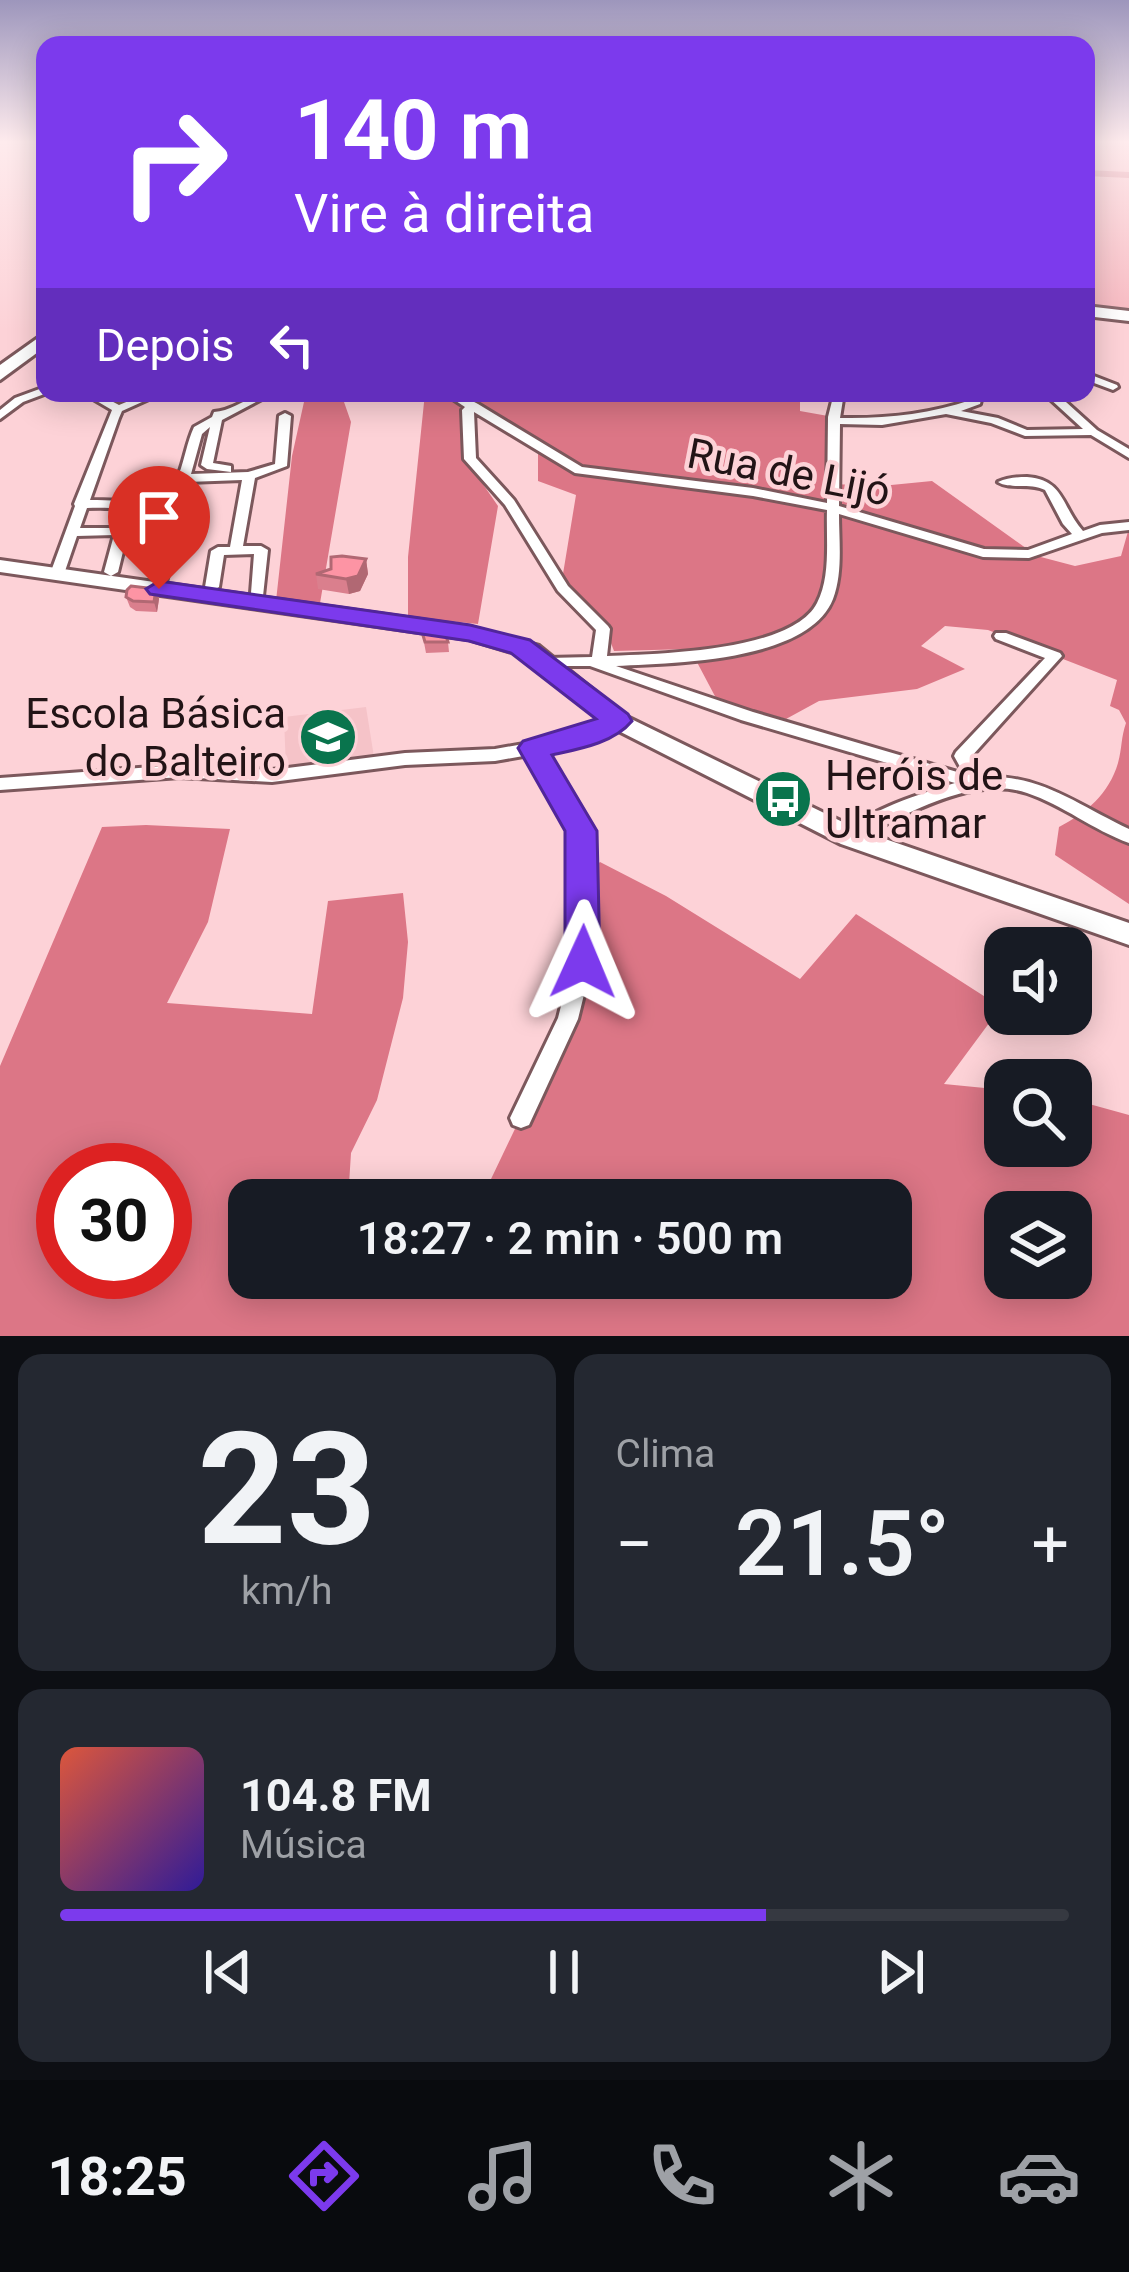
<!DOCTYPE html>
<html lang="pt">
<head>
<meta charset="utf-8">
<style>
  :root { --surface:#171b24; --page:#242831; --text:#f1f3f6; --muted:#9ea1a6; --line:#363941; --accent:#7c3aed }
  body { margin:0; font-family:Roboto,sans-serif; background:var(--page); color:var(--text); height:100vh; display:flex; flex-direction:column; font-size:45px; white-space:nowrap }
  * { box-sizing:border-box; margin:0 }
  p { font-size:39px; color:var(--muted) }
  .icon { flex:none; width:66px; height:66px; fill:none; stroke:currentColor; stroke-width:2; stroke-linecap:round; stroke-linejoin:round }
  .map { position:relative; height:1336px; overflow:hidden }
  .panel { display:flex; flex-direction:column; gap:18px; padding:18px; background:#0d0f14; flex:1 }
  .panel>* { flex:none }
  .banner { position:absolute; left:36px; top:36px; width:1059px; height:366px; border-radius:24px; box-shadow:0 6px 30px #0003; background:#7c3aed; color:#fff; overflow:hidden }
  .tools { position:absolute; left:984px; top:927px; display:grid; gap:24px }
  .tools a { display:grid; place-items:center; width:108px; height:108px; border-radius:24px; background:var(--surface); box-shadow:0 6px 30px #0003; font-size:60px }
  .speed { position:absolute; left:36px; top:1143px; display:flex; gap:24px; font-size:60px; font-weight:700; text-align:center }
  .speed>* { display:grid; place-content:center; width:156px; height:156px; border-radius:50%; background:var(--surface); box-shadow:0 6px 30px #0003; line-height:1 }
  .speed .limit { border:18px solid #d22; background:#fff; color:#111 }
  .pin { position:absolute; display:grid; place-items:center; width:102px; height:102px; color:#fff; margin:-123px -51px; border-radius:50% 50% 50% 0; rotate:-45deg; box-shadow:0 0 12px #0007 }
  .pin .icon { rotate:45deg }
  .me { position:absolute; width:132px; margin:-66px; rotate:1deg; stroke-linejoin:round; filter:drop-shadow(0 0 9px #0008) }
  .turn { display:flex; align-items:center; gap:42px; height:252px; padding:0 60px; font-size:54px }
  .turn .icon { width:156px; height:156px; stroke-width:2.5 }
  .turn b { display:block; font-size:84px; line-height:102px }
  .then { display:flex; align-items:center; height:114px; padding:0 60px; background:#0003; gap:24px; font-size:45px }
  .big { font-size:90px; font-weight:600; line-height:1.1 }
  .panel .tile { flex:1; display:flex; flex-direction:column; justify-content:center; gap:18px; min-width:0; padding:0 42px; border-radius:24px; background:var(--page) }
  .panel .dial { align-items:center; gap:0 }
  .dial b { font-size:156px; line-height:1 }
  .song { display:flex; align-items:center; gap:36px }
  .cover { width:144px; height:144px; border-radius:18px; background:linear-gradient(135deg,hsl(10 70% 55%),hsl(250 70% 35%)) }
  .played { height:12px; border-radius:6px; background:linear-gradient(90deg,var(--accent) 70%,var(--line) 70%) }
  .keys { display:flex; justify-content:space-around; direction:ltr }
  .heat { display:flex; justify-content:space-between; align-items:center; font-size:66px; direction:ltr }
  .panel .tiles { flex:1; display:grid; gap:18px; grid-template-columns:1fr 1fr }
  .tile:last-child { grid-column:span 2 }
  .trip { position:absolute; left:228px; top:1179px; width:684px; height:120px; border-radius:24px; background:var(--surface); box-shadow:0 6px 30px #0003; font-weight:600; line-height:120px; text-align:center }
  .menu { display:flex; height:192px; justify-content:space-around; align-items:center; background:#090b0e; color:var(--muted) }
  .menu .icon { width:84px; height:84px }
  .menu .active { color:var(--accent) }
  .menu b { font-size:54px; color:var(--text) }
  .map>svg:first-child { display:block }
  .built { fill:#f5c3c8 }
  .green { fill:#f7b6be }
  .forest { fill:#dc7686; fill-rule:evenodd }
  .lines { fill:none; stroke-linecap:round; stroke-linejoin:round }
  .river { fill:#cd697a; fill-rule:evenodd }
  .street-casing { stroke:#7c585c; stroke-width:6 }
  .secondary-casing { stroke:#7c585c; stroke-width:6 }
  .primary-casing { stroke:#7c585c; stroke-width:6 }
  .highway-casing { stroke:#7c585c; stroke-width:6 }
  .street { fill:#fff; fill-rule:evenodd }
  .secondary { fill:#fff; fill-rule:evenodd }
  .primary { fill:#fff; fill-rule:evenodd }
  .highway { fill:#fff; fill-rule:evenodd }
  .wall { fill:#da7f8d }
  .shaded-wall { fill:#b16873 }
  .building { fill:#fd94a4; stroke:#b16873; stroke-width:3 }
  .route { fill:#7c3aed; stroke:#51269a; stroke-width:3 }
  .labels { text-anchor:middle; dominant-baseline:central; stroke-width:9; stroke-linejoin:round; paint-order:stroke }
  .street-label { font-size:42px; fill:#221416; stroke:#fdd2d7 }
  .poi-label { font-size:42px; fill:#221416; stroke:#fdd2d7; text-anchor:end }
</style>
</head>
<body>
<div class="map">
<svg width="1129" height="1336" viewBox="0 0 1129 1336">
  <rect width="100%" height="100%" fill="#fdd2d7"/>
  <path class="built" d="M366,707L374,757L286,770L284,717Z"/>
  <path class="green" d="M1086,143H1129V313L1086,307Z"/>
  <path class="forest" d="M306,393H353L344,402L351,422L319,609L276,601L292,456Z
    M425,393H800V411L828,416L832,484L881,486L932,481L1037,556L1075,566L1121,556L1129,528V904L1055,855L1059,827C1086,813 1109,794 1118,763C1122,749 1121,737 1126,723L1119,710L1110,706L1117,680L988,630L945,626L921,646L965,669L917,689L819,701L786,719L717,700L690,649L614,651L606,630L562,580L576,495L538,481V452L485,415L467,414V461L498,506L478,624L408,617V557Z
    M146,825L230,829L208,922L167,1003L312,1014L328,901L403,893L408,942L403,998L377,1100L351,1153L348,1200H249V1278H342L343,1288L440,1278H891V1200H481L589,974L581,880L600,862L666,896L800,979L856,914L1001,1007L944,1084L1005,1090V1146H1071V1099L1129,1115V1336H0V1066L102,827ZM63,1170H165V1272H63ZM1005,1212H1071V1278H1005Z"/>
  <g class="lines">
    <path class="river" d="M1086,170L1129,172V178L1086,176Z"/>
    <defs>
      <path id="street" d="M1086,373L1117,385L1118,387L1113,390L1086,380Z
        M45,387L47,393L23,402L0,419V410L15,398Z
        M83,393H96L119,405L148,393H162L122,411L119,418L90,500C119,500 165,507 179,474C185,458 187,442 194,427L212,417L214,412C235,411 251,393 273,393L222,420L213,463L231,466V472L207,469L201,465L210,427L202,434L191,474L248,472L275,464L279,416L285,413L291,416L287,466L255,478L243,546H261L268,550L263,596H253L251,593L254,554L224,555L219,587L212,591L205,587L211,551L218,547H230L242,480L187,482C164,513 123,507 87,508L80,528H116L122,525L127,528H179L180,531L166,582H156L154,579L166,535H127L118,572L111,576L104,572L114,535L77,536L64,574L62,577H52L50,574L75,506L74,504L112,410Z
        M444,393H457L478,404L582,467L753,488L827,503L828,417L834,393H844L840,418C885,419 929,414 971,400L973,394L978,393L982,396L980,404L961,411L998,418L1027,430L1083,429L1048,397L991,399L986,396L990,393H1056L1097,430L1129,449V458L1091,435L1025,436L991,423L946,414L882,425L840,424L839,506L984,549L1028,550L1072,534L1063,524L1045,490C1029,482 1011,490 998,482C1007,478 1016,477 1027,477C1064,479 1062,508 1083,531L1100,525L1129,522V530L1102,533L1029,558L983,557L839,514C839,541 843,573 833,599C808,662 674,663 616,666L753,712L964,774L954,756L956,752L1045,658L996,639L994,636L996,633H1006L1060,653L1062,656L971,757L983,777C1041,774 1079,806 1129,829V843C1093,830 1063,805 1027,793C983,778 931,802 892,821C878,829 864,838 850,844L844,842L841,837C865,810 921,794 955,783L741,720L590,666H543L541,663L548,658L592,657L596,630L558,591L505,505L464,459L462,410L465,407ZM474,412L575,473L753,496L827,510C826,540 831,576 817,603C792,652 656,654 607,656L610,629L608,626L568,586L514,500L476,458Z
        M617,716L625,721L623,725L578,745L543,752L590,831L593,917L592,962L578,1019L529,1125L521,1128L513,1125L510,1118L558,1018L572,962L575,917L572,831L529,755L495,761L405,765L272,782L180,777L0,790V778L180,765L272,770L405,753L495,749L569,736Z"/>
      <path id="secondary" d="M0,560L470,627L539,646L625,716L859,830L1129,923V945L841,844L609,726L525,656L468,639L0,572Z"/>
      <path id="primary" d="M1086,306L1129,311V321L1086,316Z"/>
      <path id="highway" d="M45,333V347L0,380V365Z"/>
    </defs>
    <use href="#street" class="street-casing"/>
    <use href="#secondary" class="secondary-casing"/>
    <use href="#primary" class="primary-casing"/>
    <use href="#highway" class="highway-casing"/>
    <use href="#street" class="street"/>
    <use href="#secondary" class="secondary"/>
    <use href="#primary" class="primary"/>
    <use href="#highway" class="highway"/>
  </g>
  <path class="wall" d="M366,559L368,574L360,591L349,594L318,589L316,574Z
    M156,589L159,599L157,612L136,611L130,607L126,597Z
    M422,632L448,642L449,652L426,653Z"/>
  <path class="shaded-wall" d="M366,559L368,574L360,591L349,594L346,579Z
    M156,589L159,599L157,612L154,602Z"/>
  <path class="building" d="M342,556L366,559L358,576L346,579L316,574L331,569V557Z
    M131,586L156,589L154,602L133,601L126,597L127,590Z
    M444,630L448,642H425L422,632Z"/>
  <linearGradient id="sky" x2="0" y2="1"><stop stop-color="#9d96bc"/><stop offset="0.43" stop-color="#feebed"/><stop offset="1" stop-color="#feebed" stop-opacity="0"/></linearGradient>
  <rect width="1129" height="330" fill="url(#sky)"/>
  <path class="route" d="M159,581L470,625L530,640L628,714L632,721C614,743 579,749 552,755L597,831L600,962L595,973L583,978L570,973L565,962V831L518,748L523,741L596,719L511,653L469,641L150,594L146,589Z"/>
  <defs>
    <symbol id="school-disc" viewBox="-11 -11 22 22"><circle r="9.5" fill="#09744d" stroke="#fdd2d7"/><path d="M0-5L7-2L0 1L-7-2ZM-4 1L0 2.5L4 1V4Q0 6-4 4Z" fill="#fff"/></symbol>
    <symbol id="bus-disc" viewBox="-11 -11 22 22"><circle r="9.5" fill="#09744d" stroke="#fdd2d7"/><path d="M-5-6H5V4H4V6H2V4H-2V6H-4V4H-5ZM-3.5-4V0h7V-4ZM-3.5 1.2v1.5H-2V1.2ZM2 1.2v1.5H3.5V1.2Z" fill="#fff"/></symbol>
  </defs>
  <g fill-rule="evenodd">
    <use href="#school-disc" x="295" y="704" width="66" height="66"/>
    <use href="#bus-disc" x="750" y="766" width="66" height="66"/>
  </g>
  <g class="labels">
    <g class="street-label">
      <text transform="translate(789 472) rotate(11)">Rua de Lijó</text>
    </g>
    <g class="poi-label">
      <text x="286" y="713">Escola Básica<tspan x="286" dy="48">do Balteiro</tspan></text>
      <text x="825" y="775" text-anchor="start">Heróis de<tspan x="825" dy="48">Ultramar</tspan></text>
    </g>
  </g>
</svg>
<div class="tools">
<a><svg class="icon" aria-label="sound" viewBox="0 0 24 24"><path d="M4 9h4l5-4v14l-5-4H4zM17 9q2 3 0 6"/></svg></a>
<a><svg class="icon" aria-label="search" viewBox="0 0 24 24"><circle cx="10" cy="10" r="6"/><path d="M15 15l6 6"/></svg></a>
<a><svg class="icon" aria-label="layers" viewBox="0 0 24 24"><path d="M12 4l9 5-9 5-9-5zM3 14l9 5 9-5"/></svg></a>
</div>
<div class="speed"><div class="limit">30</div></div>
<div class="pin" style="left:159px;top:589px;background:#d93025"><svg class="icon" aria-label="arrive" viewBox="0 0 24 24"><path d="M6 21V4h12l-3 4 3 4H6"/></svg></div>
<svg class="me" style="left:583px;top:962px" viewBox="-20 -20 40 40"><path d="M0-17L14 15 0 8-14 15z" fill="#7c3aed" stroke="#fff" stroke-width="4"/></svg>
<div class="trip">18:27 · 2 min · 500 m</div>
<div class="banner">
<div class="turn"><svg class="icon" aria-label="right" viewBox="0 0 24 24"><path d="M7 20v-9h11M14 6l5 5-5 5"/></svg><div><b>140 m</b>Vire à direita</div></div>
<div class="then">Depois<svg class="icon" aria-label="left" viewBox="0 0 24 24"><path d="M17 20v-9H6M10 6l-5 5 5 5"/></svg></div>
</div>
</div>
<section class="panel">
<div class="tiles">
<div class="tile dial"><b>23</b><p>km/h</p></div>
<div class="tile"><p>Clima</p>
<div class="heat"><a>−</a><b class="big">21.5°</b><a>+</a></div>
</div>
<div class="tile">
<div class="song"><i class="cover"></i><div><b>104.8 FM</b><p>Música</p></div></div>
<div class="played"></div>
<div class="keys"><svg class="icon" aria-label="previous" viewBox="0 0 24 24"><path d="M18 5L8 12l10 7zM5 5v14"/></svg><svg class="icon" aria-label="pause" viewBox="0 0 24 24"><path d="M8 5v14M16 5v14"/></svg><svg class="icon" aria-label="next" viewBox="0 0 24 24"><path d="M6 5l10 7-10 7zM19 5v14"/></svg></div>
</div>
</div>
</section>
<nav class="menu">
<b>18:25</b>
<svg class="icon active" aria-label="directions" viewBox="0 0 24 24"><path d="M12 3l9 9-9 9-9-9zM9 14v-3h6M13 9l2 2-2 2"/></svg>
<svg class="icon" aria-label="music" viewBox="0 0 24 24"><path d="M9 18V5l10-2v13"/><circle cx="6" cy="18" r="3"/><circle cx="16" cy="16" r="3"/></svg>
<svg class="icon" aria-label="phone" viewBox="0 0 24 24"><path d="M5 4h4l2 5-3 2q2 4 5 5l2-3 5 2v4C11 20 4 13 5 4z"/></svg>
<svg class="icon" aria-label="climate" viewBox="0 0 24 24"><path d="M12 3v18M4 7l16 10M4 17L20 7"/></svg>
<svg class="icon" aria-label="car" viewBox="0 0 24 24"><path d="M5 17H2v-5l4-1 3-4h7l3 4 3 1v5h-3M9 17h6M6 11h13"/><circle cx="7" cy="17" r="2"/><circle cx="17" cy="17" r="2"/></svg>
</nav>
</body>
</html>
